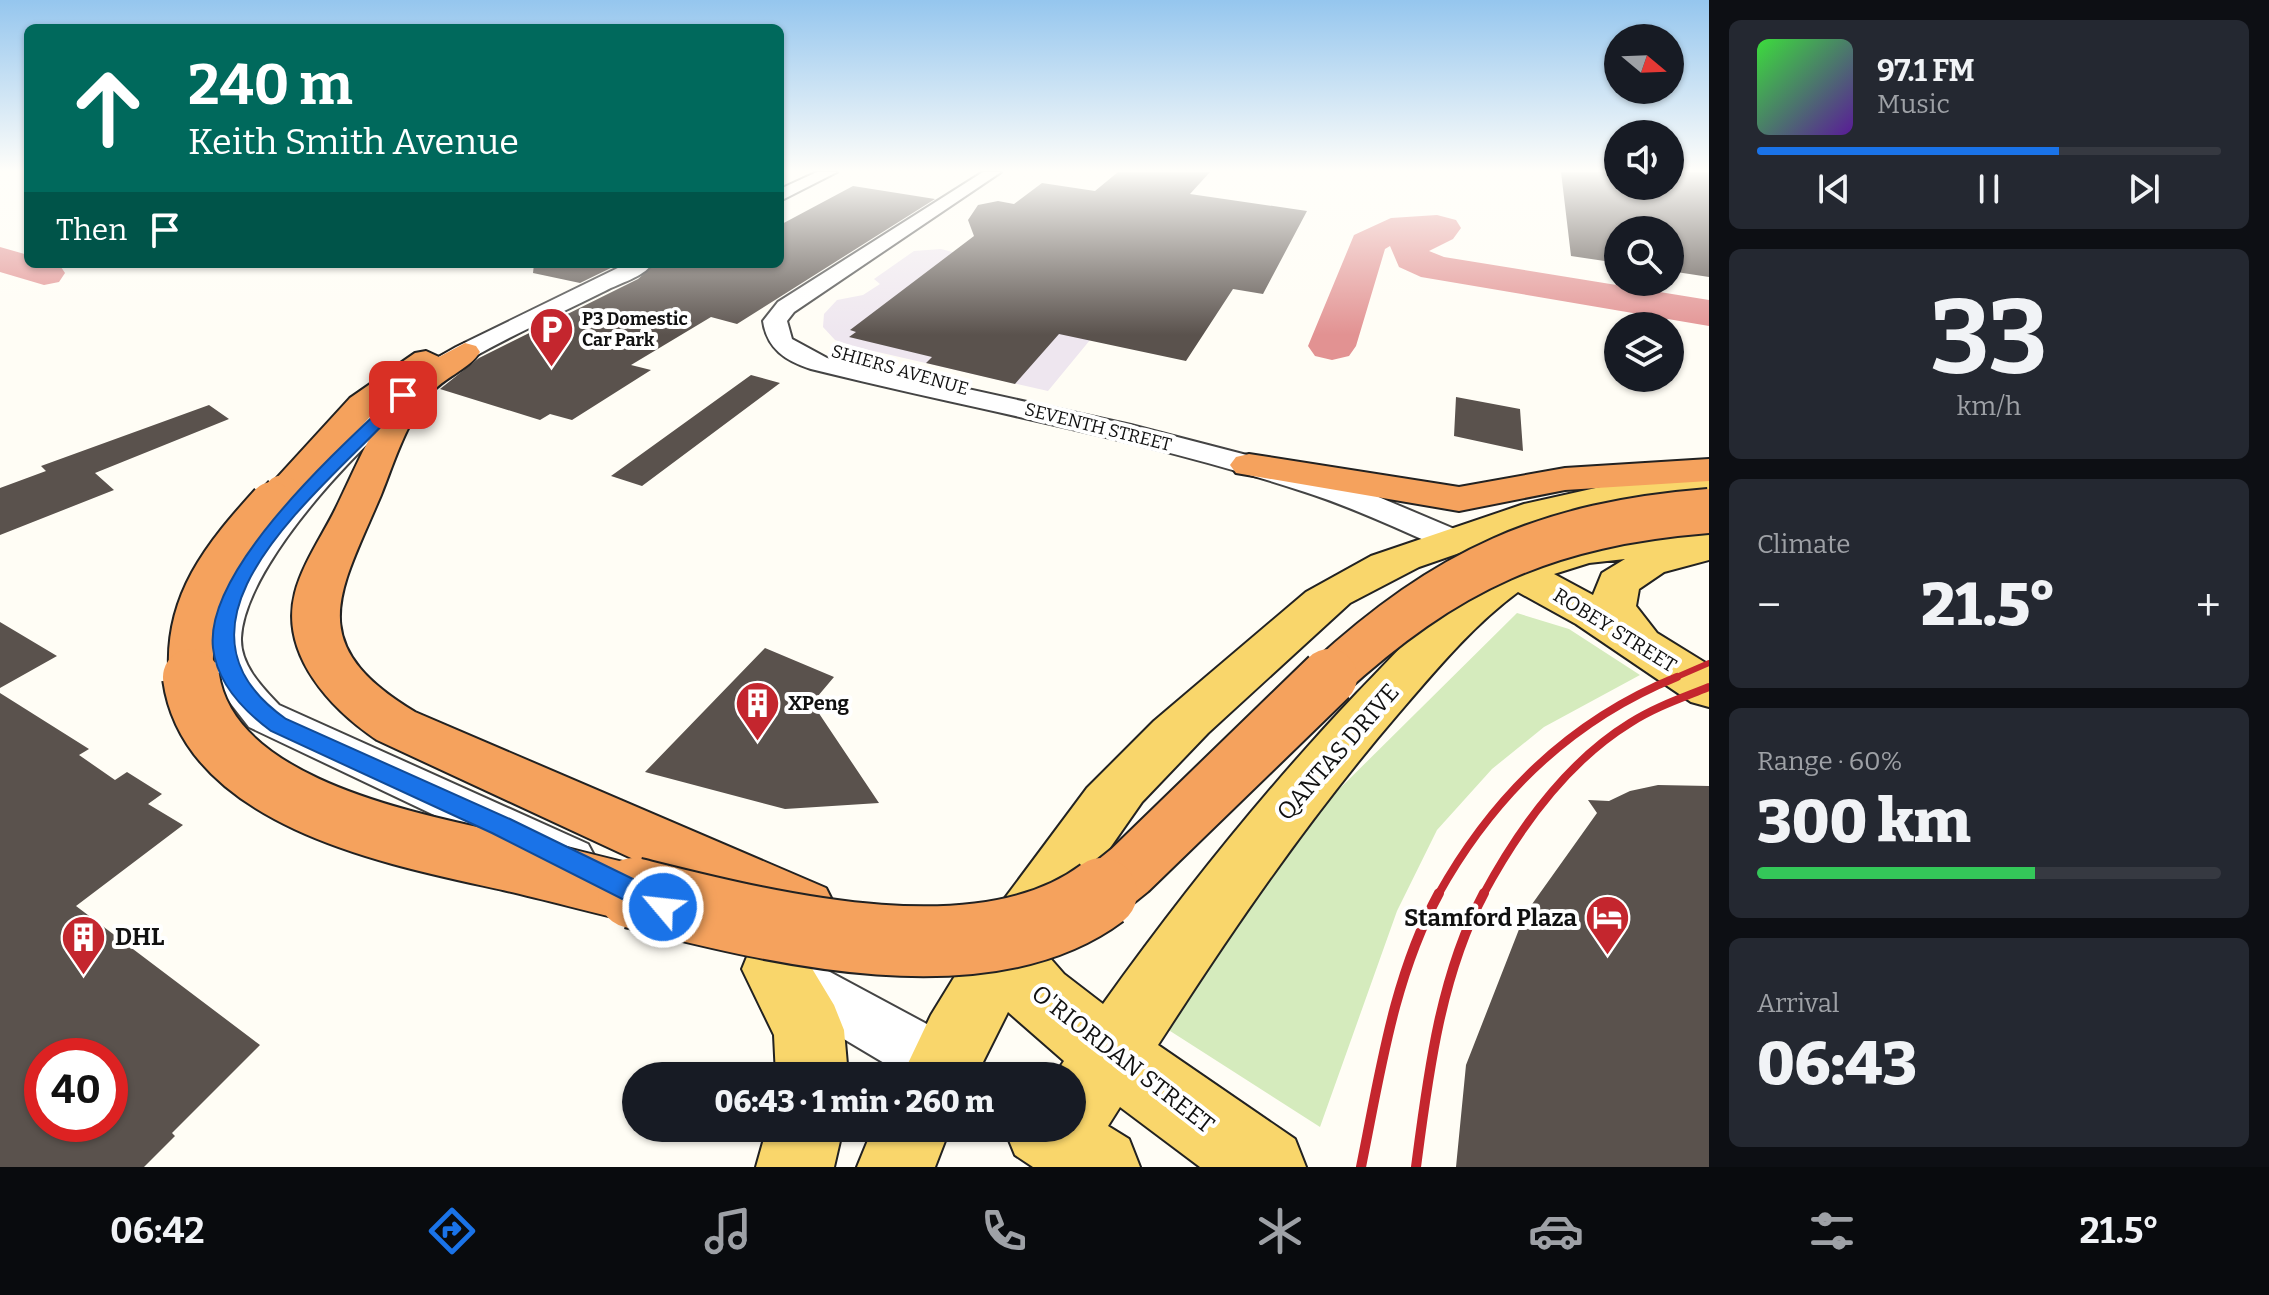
<!DOCTYPE html>
<html lang="en">
<head>
<meta charset="utf-8">
<style>
  :root { --surface:#171b24; --page:#242831; --text:#f1f3f6; --muted:#9ea1a6; --line:#363941; --accent:#1a73e8 }
  body { margin:0; font-family:Bitter,serif; background:var(--page); color:var(--text); height:100vh; display:flex; flex-direction:column; font-size:30px; white-space:nowrap }
  * { box-sizing:border-box; margin:0 }
  p { font-size:26px; color:var(--muted) }
  .icon { flex:none; width:44px; height:44px; fill:none; stroke:currentColor; stroke-width:2; stroke-linecap:round; stroke-linejoin:round }
  .map { position:relative; flex:1; overflow:hidden }
  .details { display:flex; flex-direction:column; gap:20px; padding:20px; background:#0d0f14; width:560px }
  .details>* { flex:none }
  .guide { position:absolute; left:24px; top:24px; width:760px; height:244px; border-radius:12px; box-shadow:0 2px 6px #0004; background:#00695c; color:#fff; overflow:hidden }
  .needle { width:52px; rotate:109deg }
  .buttons { position:absolute; left:1604px; top:24px; display:grid; gap:16px }
  .buttons a { display:grid; place-items:center; width:80px; height:80px; border-radius:50%; background:var(--surface); box-shadow:0 2px 6px #0004; font-size:40px }
  .speed { position:absolute; left:24px; top:1038px; display:flex; gap:16px; font-size:40px; font-weight:700; text-align:center }
  .speed>* { display:grid; place-content:center; width:104px; height:104px; border-radius:50%; background:var(--surface); box-shadow:0 2px 6px #0004; line-height:1 }
  .speed .limit { border:12px solid #d22; background:#fff; color:#111 }
  .pin { position:absolute; display:grid; place-items:center; width:68px; height:68px; color:#fff; margin:-34px; border-radius:16px; box-shadow:0 4px 12px #0006 }
  .me { position:absolute; width:88px; margin:-44px; rotate:298deg; stroke-linejoin:round; filter:drop-shadow(0 0 6px #0008) }
  .turn { display:flex; align-items:center; gap:28px; height:168px; padding:0 32px; font-size:36px }
  .turn .icon { width:104px; height:104px; stroke-width:2.5 }
  .turn b { display:block; font-size:56px; line-height:68px }
  .then { display:flex; align-items:center; height:76px; padding:0 32px; background:#0003; gap:16px; font-size:30px }
  .big { font-size:60px; font-weight:800; line-height:1.1 }
  .details .widget { flex:1; display:flex; flex-direction:column; justify-content:center; gap:12px; min-width:0; padding:0 28px; border-radius:12px; background:var(--page) }
  .details .dial { align-items:center; gap:0 }
  .dial b { font-size:104px; line-height:1 }
  .song { display:flex; align-items:center; gap:24px }
  .cover { width:96px; height:96px; border-radius:12px; background:linear-gradient(135deg,hsl(120 70% 55%),hsl(270 70% 35%)) }
  .played { height:8px; border-radius:4px; background:linear-gradient(90deg,var(--accent) 65%,var(--line) 65%) }
  .keys { display:flex; justify-content:space-around; direction:ltr }
  .heat { display:flex; justify-content:space-between; align-items:center; font-size:44px; direction:ltr }
  .charge { height:12px; border-radius:6px; background:linear-gradient(90deg,#34c759 60%,var(--line) 0) }
  .trip { position:absolute; left:622px; top:1062px; width:464px; height:80px; border-radius:40px; background:var(--surface); box-shadow:0 2px 6px #0004; font-weight:800; line-height:80px; text-align:center }
  .menu { display:flex; height:128px; justify-content:space-around; align-items:center; background:#090b0e; color:var(--muted) }
  .menu .icon { width:56px; height:56px }
  .menu .current { color:var(--accent) }
  .menu b { font-size:36px; color:var(--text) }
  main { display:flex; flex:1; min-height:0 }
  .map>svg:first-child { display:block }
  .industrial { fill:#eee6ef }
  .green { fill:#d5ebbd }
  .lines { fill:none; stroke-linecap:round; stroke-linejoin:round }
  .taxiway { fill:#e29292; fill-rule:evenodd }
  .building { fill:#5a524d; fill-rule:evenodd }
  .minor-casing { stroke:#444; stroke-width:4 }
  .major-casing { stroke:#222; stroke-width:4 }
  .highway-casing { stroke:#222; stroke-width:4 }
  .minor { fill:#fff; fill-rule:evenodd }
  .major { fill:#f9d66b; fill-rule:evenodd }
  .highway { fill:#f5a25d; fill-rule:evenodd }
  .rail-far2 { stroke:#c4262e; stroke-width:6 }
  .rail-far1 { stroke:#c4262e; stroke-width:8 }
  .rail { stroke:#c4262e; stroke-width:10 }
  .highway-bridge-far3-casing { stroke:#222; stroke-width:38; stroke-linecap:butt }
  .highway-bridge-far2-casing { stroke:#222; stroke-width:48; stroke-linecap:butt }
  .highway-bridge-far1-casing { stroke:#222; stroke-width:60; stroke-linecap:butt }
  .highway-bridge-casing { stroke:#222; stroke-width:74; stroke-linecap:butt }
  .highway-bridge-far3 { stroke:#f5a25d; stroke-width:35 }
  .highway-bridge-far2 { stroke:#f5a25d; stroke-width:44 }
  .highway-bridge-far1 { stroke:#f5a25d; stroke-width:56 }
  .highway-bridge { stroke:#f5a25d; stroke-width:70 }
  .route { fill:#1a73e8; stroke:#114b97; stroke-width:2 }
  .labels { text-anchor:middle; dominant-baseline:central; stroke-width:8; stroke-linejoin:round; paint-order:stroke }
  .far-poi-label { font-size:18px; font-weight:bold; fill:#111; stroke:#fff; text-anchor:start }
  .far-street-label { font-size:18px; fill:#111; stroke:#fff }
  .street-label { font-size:20px; fill:#111; stroke:#fff }
  .poi-label { font-size:20px; font-weight:bold; fill:#111; stroke:#fff; text-anchor:start }
  .near-street-label { font-size:24px; fill:#111; stroke:#fff }
  .near-poi-label { font-size:24px; font-weight:bold; fill:#111; stroke:#fff; text-anchor:end }
</style>
</head>
<body>
<main>
<div class="map">
<svg width="1709" height="1167" viewBox="0 0 1709 1167">
  <rect width="100%" height="100%" fill="#fffdf5"/>
  <path class="industrial" d="M941,249L967,256L1090,340L1048,391L856,347L835,340L823,327L824,314L837,300L863,295L880,284L874,279L914,251Z"/>
  <path class="green" d="M1517,613L1569,629L1640,675L1544,727L1492,769L1437,830L1397,911L1320,1127L1167,1029L1222,932L1319,809Z"/>
  <g class="lines">
    <path class="taxiway" d="M1437,215L1456,220L1461,228L1453,239L1429,251L1444,257L1709,300V326L1421,277L1399,267L1390,246L1385,249L1356,346L1349,356L1332,360L1315,356L1308,346L1354,235L1391,218Z
      M0,247L28,255V264H59L65,273L59,282L44,285L0,272Z"/>
  </g>
  <path class="building" d="M1118,172H1210L1190,194L1307,211L1263,294L1233,289L1186,361L1059,334L1015,384L926,363L932,357L849,337L856,332L850,330L974,236L968,220L978,205L998,201L1014,204L1042,183L1095,191Z
    M1561,172H1618V186H1670V172H1709V277L1670,271V230H1618V263L1571,256Z
    M853,186L935,199L737,324L711,317L631,365L651,370L572,420L550,414L540,420L440,389L479,358L638,279L655,264H780V225Z
    M534,264H619L580,283L533,273Z
    M751,375L780,383L642,486L611,476Z
    M1456,397L1520,409L1523,451L1454,436Z
    M209,405L229,419L95,473L114,490L0,535V488L46,471L41,466Z
    M0,622L57,656L0,688Z
    M765,648L834,677L812,703L879,803L785,809L645,772Z
    M0,693L89,749L79,755L115,780L127,772L162,794L148,804L183,825L76,906L260,1045L172,1133L175,1136L144,1167H0ZM42,1056H110V1124H42Z
    M1658,785L1709,786V1167H1456L1466,1065L1525,914L1597,813L1588,800L1609,801L1630,791Z"/>
  <g class="lines">
    <defs>
      <path id="minor" d="M817,172H837L780,201V189Z
        M983,172H1001L794,312L787,321L792,339L827,358L1131,425L1266,460L1362,490L1464,533L1469,540L1464,547L1452,550L1440,547C1396,528 1352,507 1305,492C1144,439 976,410 811,369C786,361 767,349 763,321L778,302Z
        M626,264H652C643,277 620,283 605,291C561,313 514,334 470,359C400,401 245,554 241,638C240,665 262,687 279,705L588,844L596,859L588,874L571,880L249,727L218,687L203,651V637L218,586L253,534L354,424L414,371L456,347Z
        M789,950L964,1044L973,1065L968,1076H906L770,995L762,976L770,957Z"/>
      <path id="major" d="M1709,476V500L1618,506L1552,521L1419,567L1350,603L1208,733L1142,802L1059,921L1051,934L1050,958L1064,974L1103,1004C1181,895 1265,790 1357,693C1398,651 1437,606 1486,574L1480,564L1486,555L1501,551L1520,557L1566,543L1613,535L1709,534V560L1664,572L1639,589L1636,606L1657,633L1709,665V707L1691,702L1576,624L1518,592C1472,626 1435,671 1398,714C1314,812 1241,917 1171,1025L1158,1045L1295,1139L1306,1167H1200L1120,1107L1108,1126L1129,1139L1140,1167H1033L1015,1155L1004,1128H1072V1076H1054L1064,1061L1008,1012L976,1076H902L931,1015L993,914L1087,788L1154,721L1306,592L1371,556L1524,504L1618,483ZM1625,559L1602,573L1593,595L1554,574L1589,563Z
        M775,937L799,947L834,1005L844,1030L848,1076H776L774,1035L742,969L751,947Z
        M767,1128H843L834,1167H756Z
        M873,1128H950L935,1167H857Z"/>
      <path id="highway" d="M465,343L476,346L480,352C469,369 447,376 433,391C407,419 395,460 381,495C339,594 302,644 415,712L826,888L836,908L826,928L804,936L782,928L377,740C332,710 279,655 295,593C302,565 322,536 335,510C354,471 370,431 396,396L374,412L296,501L282,505L268,501L263,493L350,398L415,353L426,351L439,357Z
        M1249,454L1459,487L1565,468L1709,459V481L1565,490L1459,511L1236,473L1230,465L1236,457Z"/>
    </defs>
    <use href="#minor" class="minor-casing"/>
    <use href="#major" class="major-casing"/>
    <use href="#highway" class="highway-casing"/>
    <use href="#minor" class="minor"/>
    <use href="#major" class="major"/>
    <use href="#highway" class="highway"/>
    <path class="rail-far2" d="M1672,679L1709,663"/>
    <path class="rail-far1" d="M1438,895C1493,796 1571,720 1677,677
      M1483,895C1518,830 1565,763 1630,723C1655,707 1682,698 1709,687"/>
    <path class="rail" d="M1361,1167C1380,1074 1393,978 1439,893
      M1416,1167C1428,1075 1440,976 1484,893"/>
    <defs>
      <path id="highway-bridge-far3" d="M270,506L282,493"/>
      <path id="highway-bridge-far2" d="M192,679C183,605 226,555 272,504
        M1327,679C1447,569 1546,524 1709,511"/>
      <path id="highway-bridge-far1" d="M191,677C209,805 408,840 510,863C554,873 597,885 641,895
        M1099,895L1130,870L1329,677"/>
      <path id="highway-bridge" d="M633,893C766,926 982,983 1102,893"/>
    </defs>
    <use href="#highway-bridge-far3" class="highway-bridge-far3-casing"/>
    <use href="#highway-bridge-far2" class="highway-bridge-far2-casing"/>
    <use href="#highway-bridge-far1" class="highway-bridge-far1-casing"/>
    <use href="#highway-bridge" class="highway-bridge-casing"/>
    <use href="#highway-bridge-far3" class="highway-bridge-far3"/>
    <use href="#highway-bridge-far2" class="highway-bridge-far2"/>
    <use href="#highway-bridge-far1" class="highway-bridge-far1"/>
    <use href="#highway-bridge" class="highway-bridge"/>
  </g>
  <linearGradient id="sky" x2="0" y2="1"><stop stop-color="#95c6ee"/><stop offset="0.51" stop-color="#fffefa"/><stop offset="1" stop-color="#fffefa" stop-opacity="0"/></linearGradient>
  <rect width="1709" height="335" fill="url(#sky)"/>
  <path class="route" d="M399,392L410,395C344,476 139,616 286,719L510,819L672,898L676,907L672,915L663,918L654,915L492,833L271,731C244,711 217,683 213,648C204,568 344,444 399,392Z"/>
  <defs>
    <symbol id="parking-pin" viewBox="-11 -11 22 30"><path d="M0 17L-7.5 6A9.5 9.5 0 1 1 7.5 6Z" fill="#c4262e" stroke="#fff"/><path d="M-3.5-5.5H1a3.5 3.5 0 0 1 0 7H-1V5.5H-3.5ZM-1-3.4V-.6H.8a1.4 1.4 0 0 0 0-2.8Z" fill="#fff"/></symbol>
    <symbol id="building-pin" viewBox="-11 -11 22 30"><path d="M0 17L-7.5 6A9.5 9.5 0 1 1 7.5 6Z" fill="#c4262e" stroke="#fff"/><path d="M-4-6H4V6H1V3H-1V6H-4ZM-2.5-4.3h1.7v1.8h-1.7ZM.8-4.3h1.7v1.8H.8ZM-2.5-1h1.7V.8h-1.7ZM.8-1h1.7V.8H.8Z" fill="#fff"/></symbol>
    <symbol id="hotel-pin" viewBox="-11 -11 22 30"><path d="M0 17L-7.5 6A9.5 9.5 0 1 1 7.5 6Z" fill="#c4262e" stroke="#fff"/><path d="M-6-4.5h1.5V1H6V5H4.5V3h-9V5H-6ZM-4 0a1.8 1.8 0 1 1 3.6 0ZM.5 0V-2.5h3Q6-2.5 6 0Z" fill="#fff"/></symbol>
  </defs>
  <g fill-rule="evenodd">
    <use href="#parking-pin" x="526" y="304" width="51" height="69"/>
    <use href="#building-pin" x="732" y="678" width="51" height="69"/>
    <use href="#hotel-pin" x="1582" y="892" width="51" height="69"/>
    <use href="#building-pin" x="58" y="912" width="51" height="69"/>
  </g>
  <g class="labels">
    <g class="far-poi-label">
      <text x="582" y="319">P3 Domestic<tspan x="582" dy="21">Car Park</tspan></text>
    </g>
    <g class="far-street-label">
      <text transform="translate(900 370) rotate(16)">SHIERS AVENUE</text>
      <text transform="translate(1098 427) rotate(14)">SEVENTH STREET</text>
    </g>
    <g class="street-label">
      <text transform="translate(1615 630) rotate(32)">ROBEY STREET</text>
    </g>
    <g class="poi-label">
      <text x="788" y="703">XPeng</text>
    </g>
    <g class="near-street-label">
      <text transform="translate(1338 752) rotate(-49)">QANTAS DRIVE</text>
      <text transform="translate(1123 1059) rotate(38)">O'RIORDAN STREET</text>
    </g>
    <g class="near-poi-label">
      <text x="1577" y="918">Stamford Plaza</text>
      <text x="115" y="937" text-anchor="start">DHL</text>
    </g>
  </g>
</svg>
<div class="buttons">
<a><svg class="needle" viewBox="-14 -14 28 28"><path d="M0-13l5 13h-10z" fill="#e53935"/><path d="M0 13l5-13h-10z" fill="#9ea1a6"/></svg></a>
<a><svg class="icon" aria-label="sound" viewBox="0 0 24 24"><path d="M4 9h4l5-4v14l-5-4H4zM17 9q2 3 0 6"/></svg></a>
<a><svg class="icon" aria-label="search" viewBox="0 0 24 24"><circle cx="10" cy="10" r="6"/><path d="M15 15l6 6"/></svg></a>
<a><svg class="icon" aria-label="layers" viewBox="0 0 24 24"><path d="M12 4l9 5-9 5-9-5zM3 14l9 5 9-5"/></svg></a>
</div>
<div class="speed"><div class="limit">40</div></div>
<div class="pin" style="left:403px;top:395px;background:#d93025"><svg class="icon" aria-label="arrive" viewBox="0 0 24 24"><path d="M6 21V4h12l-3 4 3 4H6"/></svg></div>
<svg class="me" style="left:663px;top:907px" viewBox="-20 -20 40 40"><circle r="17" fill="#1a73e8" stroke="#fff" stroke-width="3"/><path d="M0-11L8 9 0 5-8 9z" fill="#fff"/></svg>
<div class="trip">06:43 · 1 min · 260 m</div>
<div class="guide">
<div class="turn"><svg class="icon" aria-label="ahead" viewBox="0 0 24 24"><path d="M12 20V5M6 11l6-6 6 6"/></svg><div><b>240 m</b>Keith Smith Avenue</div></div>
<div class="then">Then<svg class="icon" aria-label="arrive" viewBox="0 0 24 24"><path d="M6 21V4h12l-3 4 3 4H6"/></svg></div>
</div>
</div>
<section class="details">
<div class="widget">
<div class="song"><i class="cover"></i><div><b>97.1 FM</b><p>Music</p></div></div>
<div class="played"></div>
<div class="keys"><svg class="icon" aria-label="previous" viewBox="0 0 24 24"><path d="M18 5L8 12l10 7zM5 5v14"/></svg><svg class="icon" aria-label="pause" viewBox="0 0 24 24"><path d="M8 5v14M16 5v14"/></svg><svg class="icon" aria-label="next" viewBox="0 0 24 24"><path d="M6 5l10 7-10 7zM19 5v14"/></svg></div>
</div>
<div class="widget dial"><b>33</b><p>km/h</p></div>
<div class="widget"><p>Climate</p>
<div class="heat"><a>−</a><b class="big">21.5°</b><a>+</a></div>
</div>
<div class="widget"><p>Range · 60%</p><b class="big">300 km</b><div class="charge"></div></div>
<div class="widget"><p>Arrival</p><b class="big">06:43</b></div>
</section>
</main>
<nav class="menu">
<b>06:42</b>
<svg class="icon current" aria-label="directions" viewBox="0 0 24 24"><path d="M12 3l9 9-9 9-9-9zM9 14v-3h6M13 9l2 2-2 2"/></svg>
<svg class="icon" aria-label="music" viewBox="0 0 24 24"><path d="M9 18V5l10-2v13"/><circle cx="6" cy="18" r="3"/><circle cx="16" cy="16" r="3"/></svg>
<svg class="icon" aria-label="phone" viewBox="0 0 24 24"><path d="M5 4h4l2 5-3 2q2 4 5 5l2-3 5 2v4C11 20 4 13 5 4z"/></svg>
<svg class="icon" aria-label="climate" viewBox="0 0 24 24"><path d="M12 3v18M4 7l16 10M4 17L20 7"/></svg>
<svg class="icon" aria-label="car" viewBox="0 0 24 24"><path d="M5 17H2v-5l4-1 3-4h7l3 4 3 1v5h-3M9 17h6M6 11h13"/><circle cx="7" cy="17" r="2"/><circle cx="17" cy="17" r="2"/></svg>
<svg class="icon" aria-label="filters" viewBox="0 0 24 24"><path d="M4 7h16M4 17h16"/><circle cx="9" cy="7" r="2"/><circle cx="15" cy="17" r="2"/></svg>
<b>21.5°</b>
</nav>
</body>
</html>
